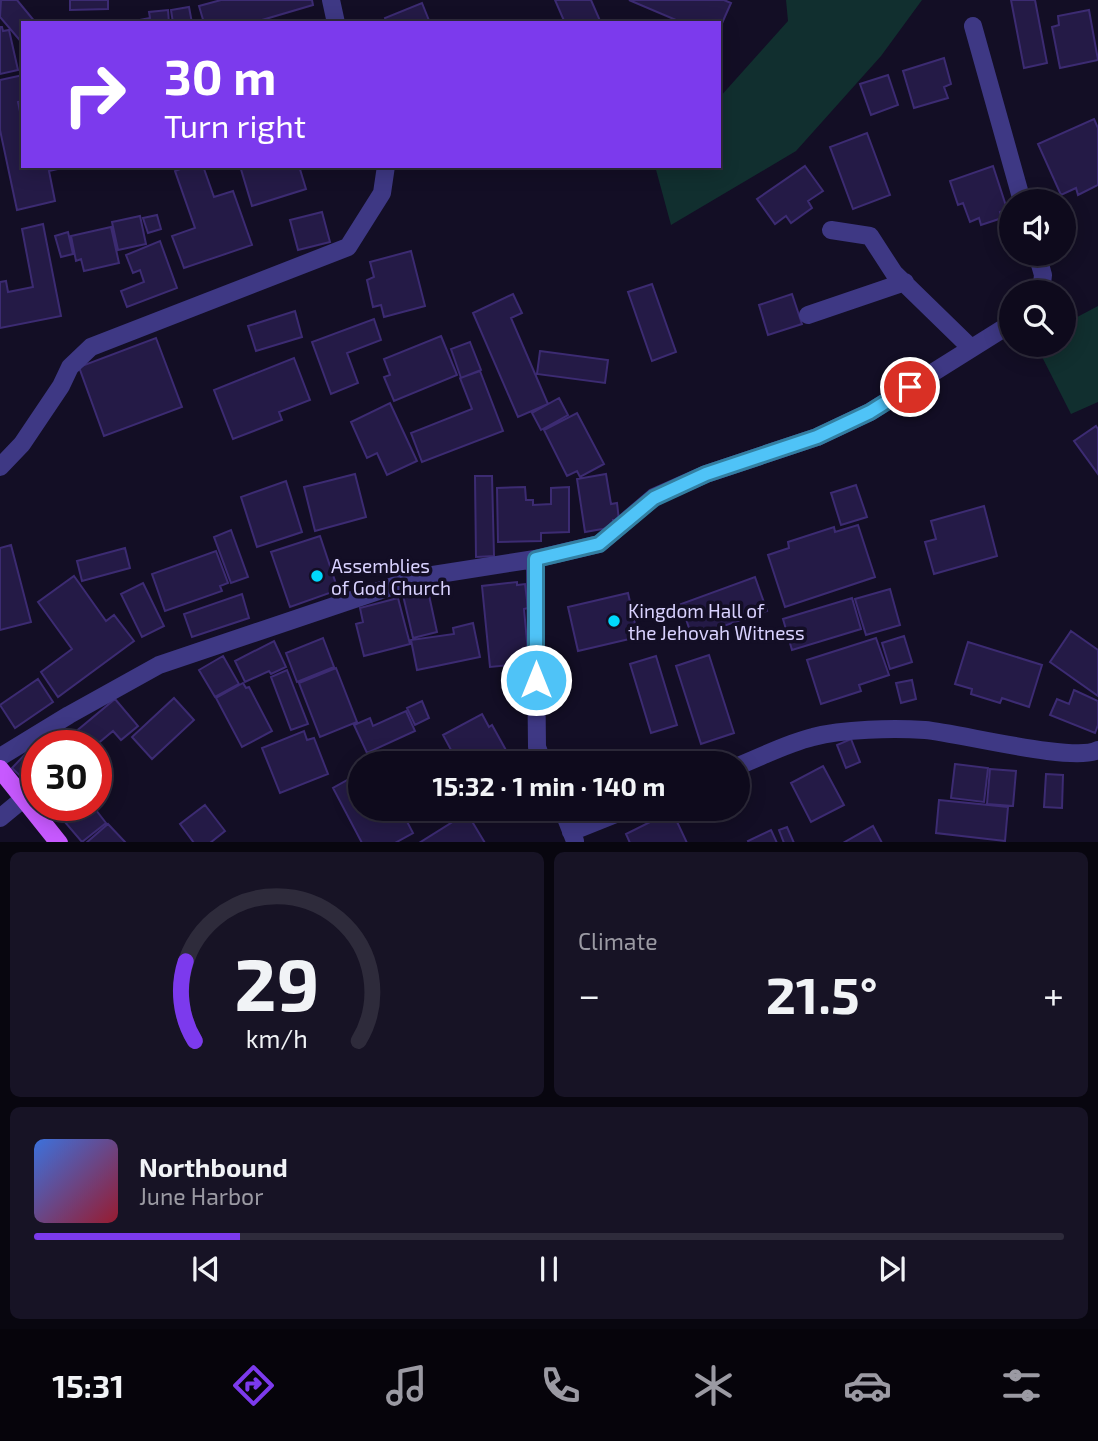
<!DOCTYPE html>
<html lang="en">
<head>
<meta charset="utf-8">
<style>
  :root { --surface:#0e0a1c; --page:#171325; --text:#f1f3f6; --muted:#9b9aa3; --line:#2e2b3b; --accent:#7c3aed }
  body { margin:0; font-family:"Exo 2",sans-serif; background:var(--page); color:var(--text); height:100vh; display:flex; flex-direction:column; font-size:26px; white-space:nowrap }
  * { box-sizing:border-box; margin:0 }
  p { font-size:23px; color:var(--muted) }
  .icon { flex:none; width:38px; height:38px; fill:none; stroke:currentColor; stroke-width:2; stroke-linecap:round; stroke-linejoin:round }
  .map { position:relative; height:842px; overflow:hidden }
  .side { display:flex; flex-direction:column; gap:10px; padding:10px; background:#08060f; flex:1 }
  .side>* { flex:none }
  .hud { position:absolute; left:21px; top:21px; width:700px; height:147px; border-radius:0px; box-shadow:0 4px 18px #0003,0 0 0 2px var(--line); background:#7c3aed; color:#fff; overflow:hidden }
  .buttons { position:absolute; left:999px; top:189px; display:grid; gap:14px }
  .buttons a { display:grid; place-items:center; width:77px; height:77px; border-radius:50%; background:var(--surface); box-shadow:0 4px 18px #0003,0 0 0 2px var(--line); font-size:35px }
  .speed { position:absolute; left:21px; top:730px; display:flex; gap:14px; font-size:35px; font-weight:700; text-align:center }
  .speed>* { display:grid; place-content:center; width:91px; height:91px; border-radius:50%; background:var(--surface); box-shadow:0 4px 18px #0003,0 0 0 2px var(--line); line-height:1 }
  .speed .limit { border:10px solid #d22; background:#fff; color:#111 }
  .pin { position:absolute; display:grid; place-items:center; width:60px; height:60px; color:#fff; margin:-30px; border:4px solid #fff; border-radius:50%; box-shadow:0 2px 7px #0007 }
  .me { position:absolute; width:77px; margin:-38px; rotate:0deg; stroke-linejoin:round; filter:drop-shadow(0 0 5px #0008) }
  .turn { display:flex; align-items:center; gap:24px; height:147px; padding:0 28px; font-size:32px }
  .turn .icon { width:91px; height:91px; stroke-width:2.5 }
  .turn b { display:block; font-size:49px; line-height:60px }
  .big { font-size:52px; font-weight:700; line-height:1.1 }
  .side .card { flex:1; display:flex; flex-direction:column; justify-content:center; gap:10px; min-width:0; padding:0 24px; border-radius:10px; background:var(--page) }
  .side .dial { align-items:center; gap:0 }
  .dial svg { height:182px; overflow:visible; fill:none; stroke:var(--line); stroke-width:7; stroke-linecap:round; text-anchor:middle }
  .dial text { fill:var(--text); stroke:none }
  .song { display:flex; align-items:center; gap:21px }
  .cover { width:84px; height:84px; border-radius:10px; background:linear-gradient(135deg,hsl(220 70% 55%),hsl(350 70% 35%)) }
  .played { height:7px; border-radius:4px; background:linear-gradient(90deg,var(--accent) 20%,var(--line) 20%) }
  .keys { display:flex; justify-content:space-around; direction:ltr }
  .heat { display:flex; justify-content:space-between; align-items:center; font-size:38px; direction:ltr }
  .side .tiles { flex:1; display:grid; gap:10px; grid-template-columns:1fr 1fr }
  .card:last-child { grid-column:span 2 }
  .trip { position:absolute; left:348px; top:751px; width:402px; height:70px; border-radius:35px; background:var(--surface); box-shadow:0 4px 18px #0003,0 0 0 2px var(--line); font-weight:700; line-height:70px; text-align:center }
  .tabs { display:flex; height:112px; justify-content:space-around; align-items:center; background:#06040b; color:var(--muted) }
  .tabs .icon { width:49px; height:49px }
  .tabs .active { color:var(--accent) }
  .tabs b { font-size:32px; color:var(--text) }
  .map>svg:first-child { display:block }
  .green { fill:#112f2f }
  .building { fill:#241a46; stroke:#3c2b72; stroke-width:2 }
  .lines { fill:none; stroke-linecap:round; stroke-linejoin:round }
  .minor { stroke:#3e3884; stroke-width:18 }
  .primary { stroke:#c759ff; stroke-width:18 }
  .route-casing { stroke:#337fa1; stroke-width:18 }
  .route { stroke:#4fc3f7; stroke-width:12 }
  .poi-dot { fill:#00d9fd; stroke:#130e25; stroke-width:2.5 }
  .labels { text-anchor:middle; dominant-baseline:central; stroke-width:7; stroke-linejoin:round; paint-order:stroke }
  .poi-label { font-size:19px; fill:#d9d2ff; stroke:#130e25; text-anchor:start }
</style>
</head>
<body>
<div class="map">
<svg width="1098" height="843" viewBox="0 0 1098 843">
  <rect width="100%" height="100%" fill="#130e25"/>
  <path class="green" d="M786,0H922L881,56L796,151L671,225L655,166H719V98L788,21Z
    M1098,306V402L1071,414L1036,345H1064V324Z"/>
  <path class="building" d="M1,0H17L36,23H23V44L0,17Z
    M70,0H108V9L70,10Z
    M221,0H312L313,5L252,23H204L199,6Z
    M555,0H591L601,23H565Z
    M629,0H724L731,3L719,30V23H683Z
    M1011,0H1035L1047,63L1024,68Z
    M422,3L430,23H387L385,18Z
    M189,7L192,23H173L171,10Z
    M168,10L169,23H124L150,18L149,12Z
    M1089,10L1098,60L1060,68L1052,27L1059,25L1058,16Z
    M0,27H2L3,31L9,30L18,70L0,74Z
    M944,58L951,84L944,87L948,98L914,108L903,71Z
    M23,75V101L18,102L23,126V166L62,168L49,171L55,201L17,210L0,130V80Z
    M888,75L898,105L871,115L860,84Z
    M1094,119L1098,128V185L1078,195L1076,188L1061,195L1038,144Z
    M867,133L890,195L853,209L830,147Z
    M188,166H203L214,197L233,191L252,245L184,268L172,236L195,228L175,171Z
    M240,166H299L306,189L252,206Z
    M805,166L823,191L808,201L812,208L791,223L786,216L775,224L757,199Z
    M993,166L1007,209L1000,212L1002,218L981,225L979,218L970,222L963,203L958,205L950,181Z
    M322,212L330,242L298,250L290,220Z
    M157,215L161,229L148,233L143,218Z
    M140,216L146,244L118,250L112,222Z
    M43,224L61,316L0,328V282L6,281L8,292L33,287L22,229Z
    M111,227L119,263L84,271L81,259L76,261L71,236Z
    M68,232L73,254L61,257L55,236Z
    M160,241L177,288L127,307L121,291L144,282L140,270L133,273L126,255Z
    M411,251L425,306L384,317L381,305L373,307L367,280L374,277L370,262Z
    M652,284L676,352L652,361L628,292Z
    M513,294L522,313L511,318L548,404L518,417L473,313Z
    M792,294L802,324L768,335L759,305Z
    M295,311L302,337L256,351L248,326Z
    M374,319L381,340L347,353L358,383L331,394L312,342Z
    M441,336L457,375L394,401L384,377L390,375L384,359Z
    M156,338L182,407L104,436L79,367Z
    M470,342L481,370L461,378L451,349Z
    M540,351L608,360L605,383L537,374Z
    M294,358L310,400L279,412L282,420L233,439L214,390Z
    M480,371L503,431L422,462L411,433L472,409L460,378Z
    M559,398L568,415L541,430L532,413Z
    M390,403L417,461L387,475L377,453L367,458L351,422Z
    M577,413L604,464L580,477L577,471L567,476L544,430Z
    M1096,426L1098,429V474L1074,441Z
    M355,474L366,517L315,531L304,487Z
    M606,474L611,504L617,503L619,520H613L614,527L585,532L577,479Z
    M475,476H492L494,556L476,557Z
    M286,481L302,532L257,547L241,497Z
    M856,485L867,517L841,525L831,493Z
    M525,487L526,500H533V505L551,504V488L569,487V532L541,533V541L498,542L497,488Z
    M984,506L997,556L934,574L925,542L936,539L931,521Z
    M858,525L875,577L785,607L768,555L789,548L788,542L834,527L835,532Z
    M231,530L248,577L231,583L214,537Z
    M320,536L338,590L290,607L271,552Z
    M11,545L31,622L0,630V548Z
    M125,548L130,568L82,581L77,561Z
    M216,551L228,583L220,586L222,591L165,611L152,574Z
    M74,576L106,621L114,615L134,641L58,697L41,672L72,649L38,602Z
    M755,577L767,611L692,637L681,604Z
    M517,582V585L525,584L528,608L524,609L529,663L490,667L482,586Z
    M143,583L164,626L142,637L121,594Z
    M427,586L437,632L413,638L402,591Z
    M890,589L900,625L866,635L855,599Z
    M628,593L638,637L578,651L568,607Z
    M242,594L249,618L192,637L184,614Z
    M398,598L410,644L364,656L356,624L363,622L360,608Z
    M852,598L861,629L792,650L783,619Z
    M473,623L480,657L417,670L411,640L454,634L453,628Z
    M1071,631L1098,650V696L1050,662Z
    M904,636L912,662L890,669L882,643Z
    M323,638L334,667L297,682L286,653Z
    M876,638L889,675L859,685L861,691L821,704L807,660Z
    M274,641L286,667L271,674L269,671L245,682L235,661Z
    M968,642L1042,665L1029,707L1002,698L1000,703L971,694L972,689L955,684Z
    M709,655L734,733L701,744L676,666Z
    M223,656L239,684L215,697L199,670Z
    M656,656L677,725L651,733L630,664Z
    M336,668L357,722L320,737L299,683Z
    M287,670L308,724L291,730L271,677Z
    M38,679L53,702L15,728L0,705Z
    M912,680L916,699L901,703L896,683Z
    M243,683L246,688L249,687L272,731L242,747L216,698Z
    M1074,690L1098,701V725L1095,733L1050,715L1057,699L1069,704Z
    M174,698L194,720L152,759L132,737Z
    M115,699L138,726L121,740L113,731L95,746H64L62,743Z
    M422,701L429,718L415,725L407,708Z
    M406,711L415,731L367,753L354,725L370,718L373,726Z
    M482,714L489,727L492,725L507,752L499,757L503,763H458L443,735Z
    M304,731L307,740L314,738L328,774L280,793L262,748Z
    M851,739L860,762L846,768L837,745Z
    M35,744L37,746V792L12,768Z
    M955,764L988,768L984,802L951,798Z
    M823,766L844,805L811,822L791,783Z
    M990,769L1016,771L1013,806L987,804Z
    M360,773V808H400L413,833L395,843H362L333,788Z
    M1046,774L1063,775L1062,808L1044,807Z
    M939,800L1008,807L1005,841L936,833Z
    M69,805H92L106,823L82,842L58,814Z
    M205,805L225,831L210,843H194L180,824Z
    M672,811L687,843H630L626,834Z
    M467,813L485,843H419Z
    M108,824L126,843H86Z
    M873,826L882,843H843Z
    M787,827L794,843H784L779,830Z
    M771,830L777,843H749L748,841Z"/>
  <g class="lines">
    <path class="minor" d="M331,0L336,23
      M973,26L1022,201
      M831,230L870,236L894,273L971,348
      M1037,254L1043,275L1041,292
      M808,315L905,282
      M0,467L22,444L61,386L70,367L91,347L348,247L382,193L386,166
      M535,559L537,747L543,763
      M0,757L69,715L159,665L420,577L535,559L599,544L654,497L706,474L817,437L870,412L1012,323
      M738,766C763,756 788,743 813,737C843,729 893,728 925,730C959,733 1074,763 1098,750
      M562,808L575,841
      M0,818L23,799
      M571,832L631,808"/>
    <path class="primary" d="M0,769L59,843"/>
  </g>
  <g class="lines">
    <defs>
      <path id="route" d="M536,680V559L599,544L654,498L706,474L817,437L870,412L910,387"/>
    </defs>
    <use href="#route" class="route-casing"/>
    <use href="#route" class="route"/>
  </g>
  <g class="poi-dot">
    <circle cx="317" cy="576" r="7"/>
    <circle cx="614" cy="621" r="7"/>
  </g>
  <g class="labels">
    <g class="poi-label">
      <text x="331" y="565">Assemblies<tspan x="331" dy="22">of God Church</tspan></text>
      <text x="628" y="610">Kingdom Hall of<tspan x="628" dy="22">the Jehovah Witness</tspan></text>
    </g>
  </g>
</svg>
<div class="buttons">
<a><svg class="icon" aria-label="sound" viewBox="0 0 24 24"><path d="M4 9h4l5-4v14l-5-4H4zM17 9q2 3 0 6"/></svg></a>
<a><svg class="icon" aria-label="search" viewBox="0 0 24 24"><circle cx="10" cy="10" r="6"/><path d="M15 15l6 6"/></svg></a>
</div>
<div class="speed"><div class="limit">30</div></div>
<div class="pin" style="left:910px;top:387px;background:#d93025"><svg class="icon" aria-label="arrive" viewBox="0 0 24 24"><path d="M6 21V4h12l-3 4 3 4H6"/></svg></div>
<svg class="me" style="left:536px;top:680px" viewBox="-20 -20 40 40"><circle r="17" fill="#4fc3f7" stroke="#fff" stroke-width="3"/><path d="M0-11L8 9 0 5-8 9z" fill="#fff"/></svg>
<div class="trip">15:32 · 1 min · 140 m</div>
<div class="hud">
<div class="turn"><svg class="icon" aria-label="right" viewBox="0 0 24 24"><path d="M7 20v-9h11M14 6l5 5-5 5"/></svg><div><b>30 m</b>Turn right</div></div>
</div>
</div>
<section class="side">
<div class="tiles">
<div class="card dial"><svg viewBox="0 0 100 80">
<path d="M14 69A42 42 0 1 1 86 69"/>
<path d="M14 69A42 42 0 0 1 10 34" stroke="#7c3aed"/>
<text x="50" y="56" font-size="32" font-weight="700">29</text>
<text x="50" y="72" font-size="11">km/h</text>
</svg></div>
<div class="card"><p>Climate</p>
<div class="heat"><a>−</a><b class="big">21.5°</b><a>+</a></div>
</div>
<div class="card">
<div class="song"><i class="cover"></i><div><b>Northbound</b><p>June Harbor</p></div></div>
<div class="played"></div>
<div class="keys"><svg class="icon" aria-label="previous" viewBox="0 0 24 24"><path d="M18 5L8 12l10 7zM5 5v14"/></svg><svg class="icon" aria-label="pause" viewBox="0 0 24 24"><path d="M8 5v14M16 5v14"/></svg><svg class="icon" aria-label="next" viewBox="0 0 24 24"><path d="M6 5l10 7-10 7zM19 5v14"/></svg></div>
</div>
</div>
</section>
<nav class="tabs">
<b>15:31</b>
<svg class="icon active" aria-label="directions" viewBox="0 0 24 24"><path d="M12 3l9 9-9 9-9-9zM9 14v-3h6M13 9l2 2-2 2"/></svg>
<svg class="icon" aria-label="music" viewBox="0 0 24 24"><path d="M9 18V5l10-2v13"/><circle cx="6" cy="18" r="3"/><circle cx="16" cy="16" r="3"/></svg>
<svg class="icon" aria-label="phone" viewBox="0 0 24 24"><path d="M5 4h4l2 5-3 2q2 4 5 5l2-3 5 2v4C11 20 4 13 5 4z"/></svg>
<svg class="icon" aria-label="climate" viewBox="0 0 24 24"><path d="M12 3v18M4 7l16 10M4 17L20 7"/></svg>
<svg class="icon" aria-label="car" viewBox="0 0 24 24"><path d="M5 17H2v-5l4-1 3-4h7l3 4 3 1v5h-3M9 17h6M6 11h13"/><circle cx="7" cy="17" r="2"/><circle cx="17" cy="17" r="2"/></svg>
<svg class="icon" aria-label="filters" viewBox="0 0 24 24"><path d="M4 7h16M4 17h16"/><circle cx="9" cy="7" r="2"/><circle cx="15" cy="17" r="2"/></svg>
</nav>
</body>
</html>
